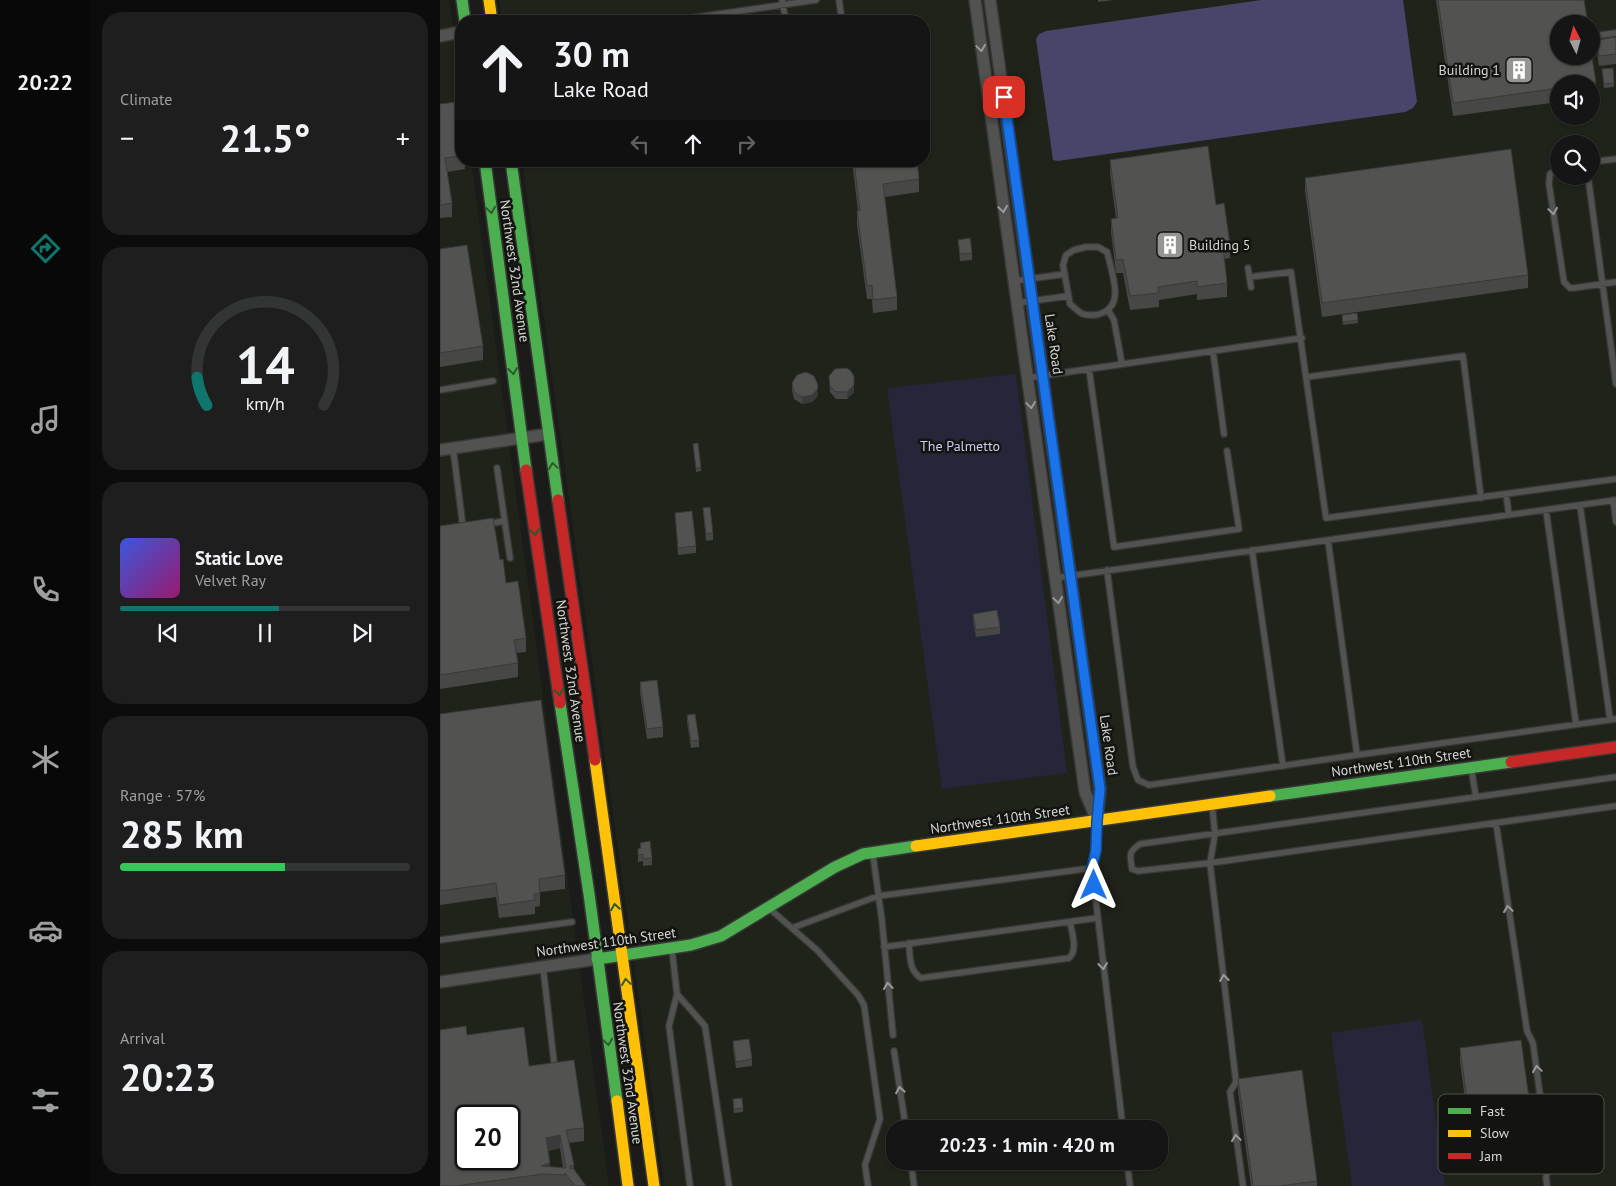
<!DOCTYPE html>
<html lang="en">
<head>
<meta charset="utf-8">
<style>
  :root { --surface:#141514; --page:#1d1e1d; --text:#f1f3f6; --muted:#9d9fa0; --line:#333434; --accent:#0f766e }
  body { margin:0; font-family:"PT Sans",sans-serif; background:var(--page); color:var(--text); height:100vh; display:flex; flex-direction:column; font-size:19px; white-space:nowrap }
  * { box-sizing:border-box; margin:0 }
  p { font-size:16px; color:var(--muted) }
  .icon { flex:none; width:28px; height:28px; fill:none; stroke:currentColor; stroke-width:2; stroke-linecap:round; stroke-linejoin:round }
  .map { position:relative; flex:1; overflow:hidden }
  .side { display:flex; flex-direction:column; gap:12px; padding:12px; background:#0b0c0b; width:350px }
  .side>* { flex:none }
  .guide { position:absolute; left:15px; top:15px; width:475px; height:152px; border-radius:20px; box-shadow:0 1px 4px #0004,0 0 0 1px var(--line); background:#141514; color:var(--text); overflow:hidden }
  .needle { width:32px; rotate:354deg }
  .fabs { position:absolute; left:1110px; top:15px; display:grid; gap:10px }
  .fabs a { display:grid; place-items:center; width:50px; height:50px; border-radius:50%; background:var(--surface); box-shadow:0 1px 4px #0004,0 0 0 1px var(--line); font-size:25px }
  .speed { position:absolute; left:15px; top:1105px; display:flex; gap:10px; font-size:25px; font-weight:700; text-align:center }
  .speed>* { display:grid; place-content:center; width:65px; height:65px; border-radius:50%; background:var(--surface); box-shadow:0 1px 4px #0004,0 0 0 1px var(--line); line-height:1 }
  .speed .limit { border:2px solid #111; border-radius:8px; background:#fff; color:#111 }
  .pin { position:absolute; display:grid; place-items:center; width:42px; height:42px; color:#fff; margin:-21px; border-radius:10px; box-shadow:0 2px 8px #0006 }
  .me { position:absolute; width:55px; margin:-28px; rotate:0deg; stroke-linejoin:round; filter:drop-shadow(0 0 4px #0008) }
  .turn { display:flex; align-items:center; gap:18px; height:105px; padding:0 15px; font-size:22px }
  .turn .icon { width:65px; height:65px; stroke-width:2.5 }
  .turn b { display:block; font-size:35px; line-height:42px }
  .lanes { display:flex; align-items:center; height:48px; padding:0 15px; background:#0003; justify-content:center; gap:25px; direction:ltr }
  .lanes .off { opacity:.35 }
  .big { font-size:38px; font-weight:600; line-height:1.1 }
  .side .tile { flex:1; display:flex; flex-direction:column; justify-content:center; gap:8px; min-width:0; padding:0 18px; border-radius:20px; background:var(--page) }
  .side .dial { align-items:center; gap:0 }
  .dial svg { height:130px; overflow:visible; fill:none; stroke:var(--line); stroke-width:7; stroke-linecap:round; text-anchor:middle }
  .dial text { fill:var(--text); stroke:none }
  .song { display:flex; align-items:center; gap:15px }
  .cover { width:60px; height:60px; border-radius:8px; background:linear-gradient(135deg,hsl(230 70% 55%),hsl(320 70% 35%)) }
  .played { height:5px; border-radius:2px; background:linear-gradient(90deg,var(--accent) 55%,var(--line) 55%) }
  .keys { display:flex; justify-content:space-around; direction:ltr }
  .heat { display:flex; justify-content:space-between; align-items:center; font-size:28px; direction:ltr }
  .charge { height:8px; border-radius:4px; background:linear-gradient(90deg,#34c759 57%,var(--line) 0) }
  .trip { position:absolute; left:446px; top:1120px; width:282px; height:50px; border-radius:20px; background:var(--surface); box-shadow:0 1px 4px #0004,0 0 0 1px var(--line); font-weight:600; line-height:50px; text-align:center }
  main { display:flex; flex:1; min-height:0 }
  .tabs { display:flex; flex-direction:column; width:90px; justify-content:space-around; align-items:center; background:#080808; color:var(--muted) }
  .tabs .icon { width:35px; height:35px }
  .tabs .active { color:var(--accent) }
  .tabs b { font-size:22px; color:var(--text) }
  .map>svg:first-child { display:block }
  .built { fill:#20231a; fill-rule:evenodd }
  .green { fill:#25263a }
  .water { fill:#47466a }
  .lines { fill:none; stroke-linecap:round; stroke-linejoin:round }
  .lane-casing { stroke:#373836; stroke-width:8 }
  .street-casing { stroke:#373836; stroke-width:14 }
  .fast-casing { stroke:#373836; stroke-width:14 }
  .slow-casing { stroke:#373836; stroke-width:14 }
  .jam-casing { stroke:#373836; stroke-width:14 }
  .lane { stroke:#525251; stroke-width:5.5 }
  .street { stroke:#525251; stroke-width:11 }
  .fast { stroke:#4caf50; stroke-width:11 }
  .slow { stroke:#ffc107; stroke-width:11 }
  .jam { stroke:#c62828; stroke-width:11 }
  .wall { fill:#474746; fill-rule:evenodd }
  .shaded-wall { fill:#393a39 }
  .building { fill:#525351; stroke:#393a39; fill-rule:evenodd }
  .oneway { stroke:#9b9b99 }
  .oneway2 { stroke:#2d5a2d }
  .route-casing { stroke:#114b97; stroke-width:12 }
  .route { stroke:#1a73e8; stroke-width:9 }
  .labels { text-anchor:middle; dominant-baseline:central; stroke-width:5; stroke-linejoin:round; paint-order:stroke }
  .poi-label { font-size:14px; fill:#d6d7d4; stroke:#131410; text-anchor:end }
  .street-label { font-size:14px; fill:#d6d7d4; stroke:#131410 }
  .park-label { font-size:14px; fill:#cacbf4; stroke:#131410 }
  .key { fill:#131410; stroke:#4e4e4b; stroke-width:1 }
  .key-label { font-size:14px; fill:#d6d7d4 }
</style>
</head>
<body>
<main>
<nav class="tabs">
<b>20:22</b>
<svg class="icon active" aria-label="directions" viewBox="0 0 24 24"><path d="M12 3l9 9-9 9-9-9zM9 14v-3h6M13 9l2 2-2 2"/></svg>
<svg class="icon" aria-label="music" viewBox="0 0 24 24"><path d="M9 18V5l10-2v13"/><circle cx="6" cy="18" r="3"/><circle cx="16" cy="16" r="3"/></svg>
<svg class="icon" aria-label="phone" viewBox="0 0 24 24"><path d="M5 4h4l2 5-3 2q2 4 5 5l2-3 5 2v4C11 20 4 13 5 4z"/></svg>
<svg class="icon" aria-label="climate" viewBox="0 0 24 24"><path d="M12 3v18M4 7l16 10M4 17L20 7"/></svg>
<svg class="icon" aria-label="car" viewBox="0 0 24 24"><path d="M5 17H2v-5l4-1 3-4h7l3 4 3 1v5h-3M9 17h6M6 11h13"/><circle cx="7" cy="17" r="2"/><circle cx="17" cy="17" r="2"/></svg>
<svg class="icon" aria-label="filters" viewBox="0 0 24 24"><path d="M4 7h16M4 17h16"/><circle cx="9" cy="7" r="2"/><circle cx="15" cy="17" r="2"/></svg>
</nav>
<section class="side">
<div class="tile"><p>Climate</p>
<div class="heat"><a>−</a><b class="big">21.5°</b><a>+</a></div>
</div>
<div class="tile dial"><svg viewBox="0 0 100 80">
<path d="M14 69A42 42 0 1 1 86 69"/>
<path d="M14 69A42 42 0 0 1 8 52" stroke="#0f766e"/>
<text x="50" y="56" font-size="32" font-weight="700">14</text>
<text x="50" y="72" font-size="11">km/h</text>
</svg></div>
<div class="tile">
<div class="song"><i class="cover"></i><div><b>Static Love</b><p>Velvet Ray</p></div></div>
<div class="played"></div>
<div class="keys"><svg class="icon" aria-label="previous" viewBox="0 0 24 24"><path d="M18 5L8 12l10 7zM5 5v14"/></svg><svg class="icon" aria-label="pause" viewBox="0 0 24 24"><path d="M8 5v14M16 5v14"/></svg><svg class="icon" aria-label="next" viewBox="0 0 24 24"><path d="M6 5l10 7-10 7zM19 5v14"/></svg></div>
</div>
<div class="tile"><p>Range · 57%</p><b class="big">285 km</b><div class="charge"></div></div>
<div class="tile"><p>Arrival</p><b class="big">20:23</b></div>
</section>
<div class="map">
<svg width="1176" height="1186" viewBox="0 0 1176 1186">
  <rect width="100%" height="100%" fill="#1b1c1a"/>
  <path class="built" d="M0,0H9L21,88V161H31L169,1186H0ZM26,1116H69V1159H26Z
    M59,0H1176V1186H225L82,161H484V21H62ZM1119,24H1151V56H1119ZM1119,84H1151V116H1119ZM1119,144H1151V176H1119ZM455,1129H720V1161H455Z"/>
  <path class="green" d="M576,374L627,773L502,789L447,388Z
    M982,1020L1005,1186H912L891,1033Z"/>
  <path class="water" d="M821,0H963L977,102L973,108L965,112L618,161L613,160L596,39L599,34L606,31Z"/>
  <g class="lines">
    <defs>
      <path id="lane" d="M342,0L346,21
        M399,0L402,21
        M251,18L376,0
        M1161,35L1176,33
        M1151,162L1176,159
        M1119,167L1110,174L1109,184L1124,282L1130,288H1134L1176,282
        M1148,176L1176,384
        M646,247H658L667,252C670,264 676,283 675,295C674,312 657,318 643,314C638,312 634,307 630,304L623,265L626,255L634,250Z
        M808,268L811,287
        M810,277L851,272L886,518L1176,479
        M574,281L625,274
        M577,303L628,296
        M668,310L674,320L682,364
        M773,351L784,434
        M649,369L674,547L799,529L787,451
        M867,377L1023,356L1041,498
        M587,378L862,338
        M0,390L53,381
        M13,448L23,527H26
        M57,468L70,558
        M1066,494L1069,515
        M1173,500L1176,522
        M1140,505L1170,719
        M1106,510L1136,724
        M48,524L64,521
        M888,540L917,755L1176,719
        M812,550L843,766
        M667,570L693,767L698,780L709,785L917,755
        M615,578L1176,500
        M1036,797L1176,777
        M772,805L775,834L770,863L1176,806
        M657,823L656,850L652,868L683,1129
        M1056,823L1087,1031L1093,1043L1109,1162L1106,1178L1107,1186
        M433,855L442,921L453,1035
        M330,909L377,950L418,995L424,1005L440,1119L425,1165L428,1186
        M352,928L438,896L652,868
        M0,940L132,922
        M469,943C470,956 469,971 481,978L629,958C638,951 632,932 630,922
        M444,947L657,918
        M232,950L237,994L229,1026L250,1186
        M103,967L114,1062
        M237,994L265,1026L289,1186
        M454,1051L466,1129
        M471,1161L474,1186
        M687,1161L690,1186
        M803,1186L790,1092L796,1082L770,863L698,871L692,869C690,855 688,852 700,844L1036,797L1031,768"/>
      <path id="street" d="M535,0L645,792L657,821
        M550,0L660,789L657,819
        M0,36L21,32
        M0,450L109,434
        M0,982L157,959"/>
      <path id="fast" d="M22,0L25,21
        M45,161L86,470
        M71,161L118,500
        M120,703L149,894L177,1101
        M830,796L1071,762
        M157,959L251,945L281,936L395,867L423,854L476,846"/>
      <path id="slow" d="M49,0L52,21
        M155,760L214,1186
        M476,846L830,796
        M177,1101L188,1186"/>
      <path id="jam" d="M86,470L120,703
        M118,500L155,760
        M1071,762L1176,747"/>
    </defs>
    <use href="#lane" class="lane-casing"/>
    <use href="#street" class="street-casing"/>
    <use href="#fast" class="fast-casing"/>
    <use href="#slow" class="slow-casing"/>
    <use href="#jam" class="jam-casing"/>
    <use href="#lane" class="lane"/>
    <use href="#street" class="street"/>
    <use href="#fast" class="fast"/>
    <use href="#slow" class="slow"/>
    <use href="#jam" class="jam"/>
  </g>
  <path class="wall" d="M658,0H674L658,2Z
    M996,0H1144L1156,83V97H1151V84H1119V102L1013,116Z
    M1176,37V64L1159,66L1157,50V40Z
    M1162,73L1174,83V87L1164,88Z
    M0,104L21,130V161H25V169L7,172L12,203V217L0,218Z
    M670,160L776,205L790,244V258L784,259L787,283V297L757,300V294L719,300V307L690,310L683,273H676L671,232V219L676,218L670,173Z
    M412,161H477L479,179V192L445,197L457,297V310L433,313L432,299H427L417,225V211H418Z
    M865,178L1088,275V288L882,317L865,191Z
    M518,240L532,253V260L520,261Z
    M0,249L43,346V360L0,367Z
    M902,315L918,320V323L903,325Z
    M389,376L414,392L407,399H396L390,392Z
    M352,383L378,392L377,397L372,402L362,404L354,399L352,390Z
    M253,444L261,468V471L256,472Z
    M263,508L273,533V540L266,541Z
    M235,513L256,546V553L238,555Z
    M0,526L60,560L66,583L86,638V652L76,653L78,663V677L0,689Z
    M533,614L560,627V634L536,637L533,620Z
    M200,682L223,727V737L207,739L200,692Z
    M0,714L125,875V889L100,892V906L95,907V914L59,918L56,897L0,905Z
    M247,715L259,740V747L251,748L247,722Z
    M200,843L212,858V865L203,866V861L198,862V849H200Z
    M27,1035L89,1066L144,1128V1141L129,1143L134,1165V1170L146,1186H0ZM120,1148L123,1168L110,1167L108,1151Z
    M293,1041L312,1059V1066L296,1068L293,1048Z
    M1020,1048L1096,1150V1164L1035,1172L1020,1062Z
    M798,1079L877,1181V1186H811L798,1092Z
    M293,1102L303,1108V1112L294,1113Z"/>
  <path class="shaded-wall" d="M414,376V392L407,399V392Z
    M378,385L377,397L372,402L362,404V397Z
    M120,1135V1148L106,1151V1138Z
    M110,1163V1174L101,1166Z"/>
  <path class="building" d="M998,0H1144L1148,24H1119V56H1151V51L1156,83L1119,84V88L1013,103Z
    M1176,37V54L1159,56L1157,40Z
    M1173,68L1174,83L1164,84L1162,69Z
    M17,102L21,130V156L5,158L12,203L0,205V104Z
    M768,146L776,205L784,203L790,244L783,246L787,283L757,287V281L718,287L719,293L690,296L683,259L676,260L671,219L678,218L670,160Z
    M1071,149L1088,275L882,303L865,178Z
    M414,161H477L479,179L443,184L457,297L433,300L432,285L427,286L417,211H420Z
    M530,238L532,253L520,254L518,240Z
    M27,245L43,346L0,353V249Z
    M917,313L918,320L903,322L902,315Z
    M406,368L410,370L414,376V385L407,392H396L390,386L389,376L395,369Z
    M366,372L374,376L378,385L377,390L372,395L362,397L354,392L352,383L357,375Z
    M258,443L261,468H256L253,444Z
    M270,507L273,533L266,534L263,508Z
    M252,511L256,546L238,548L235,513Z
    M53,518L60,560L63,559L66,583L78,581L86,638L74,640L78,663L0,675V526Z
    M557,610L560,627L536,630L533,614Z
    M217,680L223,727L207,729L200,682Z
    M101,700L125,875L99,879L100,893L94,894L95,900L59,905L56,883L0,891V714Z
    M255,714L259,740L251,741L247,715Z
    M210,841L212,858L203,859V854L198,855V849L201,848L200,843Z
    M26,1026L27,1035L84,1027L89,1066L134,1060L144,1128L126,1130L134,1165L130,1166V1169L133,1168L146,1186H135L125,1173V1175L103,1174L16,1186H0V1030ZM26,1116H69V1159H26ZM120,1135L126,1168L101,1166L110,1163L106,1138Z
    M309,1039L312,1059L296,1062L293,1041Z
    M1081,1040L1096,1150L1035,1159L1020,1048Z
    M862,1070L877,1181L839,1186H813L798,1079Z
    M302,1098L303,1108L294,1109L293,1099Z"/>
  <defs><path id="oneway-chevron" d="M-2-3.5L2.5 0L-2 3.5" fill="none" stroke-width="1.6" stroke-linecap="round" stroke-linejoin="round" transform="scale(1.25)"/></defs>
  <g class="oneway">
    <use href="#oneway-chevron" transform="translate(541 48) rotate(82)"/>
    <use href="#oneway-chevron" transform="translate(563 209) rotate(82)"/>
    <use href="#oneway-chevron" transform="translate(1113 211) rotate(82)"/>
    <use href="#oneway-chevron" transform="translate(591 405) rotate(82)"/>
    <use href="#oneway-chevron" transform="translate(618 600) rotate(82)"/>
    <use href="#oneway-chevron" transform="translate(1068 909) rotate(-98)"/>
    <use href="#oneway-chevron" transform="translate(663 966) rotate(83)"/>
    <use href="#oneway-chevron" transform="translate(784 978) rotate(-97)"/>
    <use href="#oneway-chevron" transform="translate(448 986) rotate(-96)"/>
    <use href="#oneway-chevron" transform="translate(1097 1069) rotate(-98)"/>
    <use href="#oneway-chevron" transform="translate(460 1090) rotate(-99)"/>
    <use href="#oneway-chevron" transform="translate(796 1138) rotate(-98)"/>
  </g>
  <g class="oneway2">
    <use href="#oneway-chevron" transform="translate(51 210) rotate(82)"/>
    <use href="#oneway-chevron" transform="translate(73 371) rotate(83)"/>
    <use href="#oneway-chevron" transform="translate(113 466) rotate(-98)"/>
    <use href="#oneway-chevron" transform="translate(95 532) rotate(81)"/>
    <use href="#oneway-chevron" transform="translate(119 692) rotate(82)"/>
    <use href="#oneway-chevron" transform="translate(175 907) rotate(-99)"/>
    <use href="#oneway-chevron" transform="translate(186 982) rotate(-98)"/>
    <use href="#oneway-chevron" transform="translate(168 1042) rotate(82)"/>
  </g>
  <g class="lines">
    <defs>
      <path id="route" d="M564,97L660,789L657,821L656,850L652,868L654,885"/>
    </defs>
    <use href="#route" class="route-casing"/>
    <use href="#route" class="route"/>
  </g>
  <defs>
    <symbol id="building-square" viewBox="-11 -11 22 22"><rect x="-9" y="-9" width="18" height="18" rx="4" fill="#959693" stroke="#131410"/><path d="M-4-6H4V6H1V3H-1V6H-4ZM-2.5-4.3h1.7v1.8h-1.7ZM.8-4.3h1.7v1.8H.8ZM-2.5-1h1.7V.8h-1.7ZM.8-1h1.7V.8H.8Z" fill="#fff"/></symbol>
  </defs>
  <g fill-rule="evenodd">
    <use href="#building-square" x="1063" y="54" width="32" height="32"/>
    <use href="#building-square" x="714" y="229" width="32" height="32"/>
  </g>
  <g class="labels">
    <g class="poi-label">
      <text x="1060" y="70">Building 1</text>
      <text x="749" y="245" text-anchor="start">Building 5</text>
    </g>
    <g class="street-label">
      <text transform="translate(75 271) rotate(82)">Northwest 32nd Avenue</text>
      <text transform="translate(614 344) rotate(82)">Lake Road</text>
      <text transform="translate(131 671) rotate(82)">Northwest 32nd Avenue</text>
      <text transform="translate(669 745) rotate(82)">Lake Road</text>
      <text transform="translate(961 762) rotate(-8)">Northwest 110th Street</text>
      <text transform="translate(560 819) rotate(-8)">Northwest 110th Street</text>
      <text transform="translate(166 942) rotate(-8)">Northwest 110th Street</text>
      <text transform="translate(188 1073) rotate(82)">Northwest 32nd Avenue</text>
    </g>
    <g class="park-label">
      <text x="520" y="446">The Palmetto</text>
    </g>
  </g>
  <rect x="998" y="1094" width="166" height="80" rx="8" class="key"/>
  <rect x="1008" y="1108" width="23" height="6" fill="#4caf50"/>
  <rect x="1008" y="1130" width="23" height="7" fill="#ffc107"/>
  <rect x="1008" y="1153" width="23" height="6" fill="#c62828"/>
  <g class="key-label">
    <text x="1040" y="1116">Fast</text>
    <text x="1040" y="1138">Slow</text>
    <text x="1040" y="1161">Jam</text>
  </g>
</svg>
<div class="fabs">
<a><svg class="needle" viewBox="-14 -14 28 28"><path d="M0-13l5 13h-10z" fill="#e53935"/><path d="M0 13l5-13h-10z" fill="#9d9fa0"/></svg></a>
<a><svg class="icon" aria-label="sound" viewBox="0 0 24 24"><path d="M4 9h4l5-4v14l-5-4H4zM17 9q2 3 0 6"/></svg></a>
<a><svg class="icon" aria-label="search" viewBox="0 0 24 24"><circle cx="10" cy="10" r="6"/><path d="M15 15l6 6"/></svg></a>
</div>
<div class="speed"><div class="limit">20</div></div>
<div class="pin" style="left:564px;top:97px;background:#d93025"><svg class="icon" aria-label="arrive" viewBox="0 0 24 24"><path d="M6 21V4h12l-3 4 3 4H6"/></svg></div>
<svg class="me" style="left:654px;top:885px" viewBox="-20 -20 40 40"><path d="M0-17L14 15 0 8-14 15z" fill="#1a73e8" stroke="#fff" stroke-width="4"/></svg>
<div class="trip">20:23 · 1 min · 420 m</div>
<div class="guide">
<div class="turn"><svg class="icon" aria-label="ahead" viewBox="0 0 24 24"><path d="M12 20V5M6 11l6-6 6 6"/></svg><div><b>30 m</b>Lake Road</div></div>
<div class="lanes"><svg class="icon off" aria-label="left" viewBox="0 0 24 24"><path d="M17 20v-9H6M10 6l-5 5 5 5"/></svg><svg class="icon" aria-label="ahead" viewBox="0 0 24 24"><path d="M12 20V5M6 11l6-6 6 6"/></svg><svg class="icon off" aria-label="right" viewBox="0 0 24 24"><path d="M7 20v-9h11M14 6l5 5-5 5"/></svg></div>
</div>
</div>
</main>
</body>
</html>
